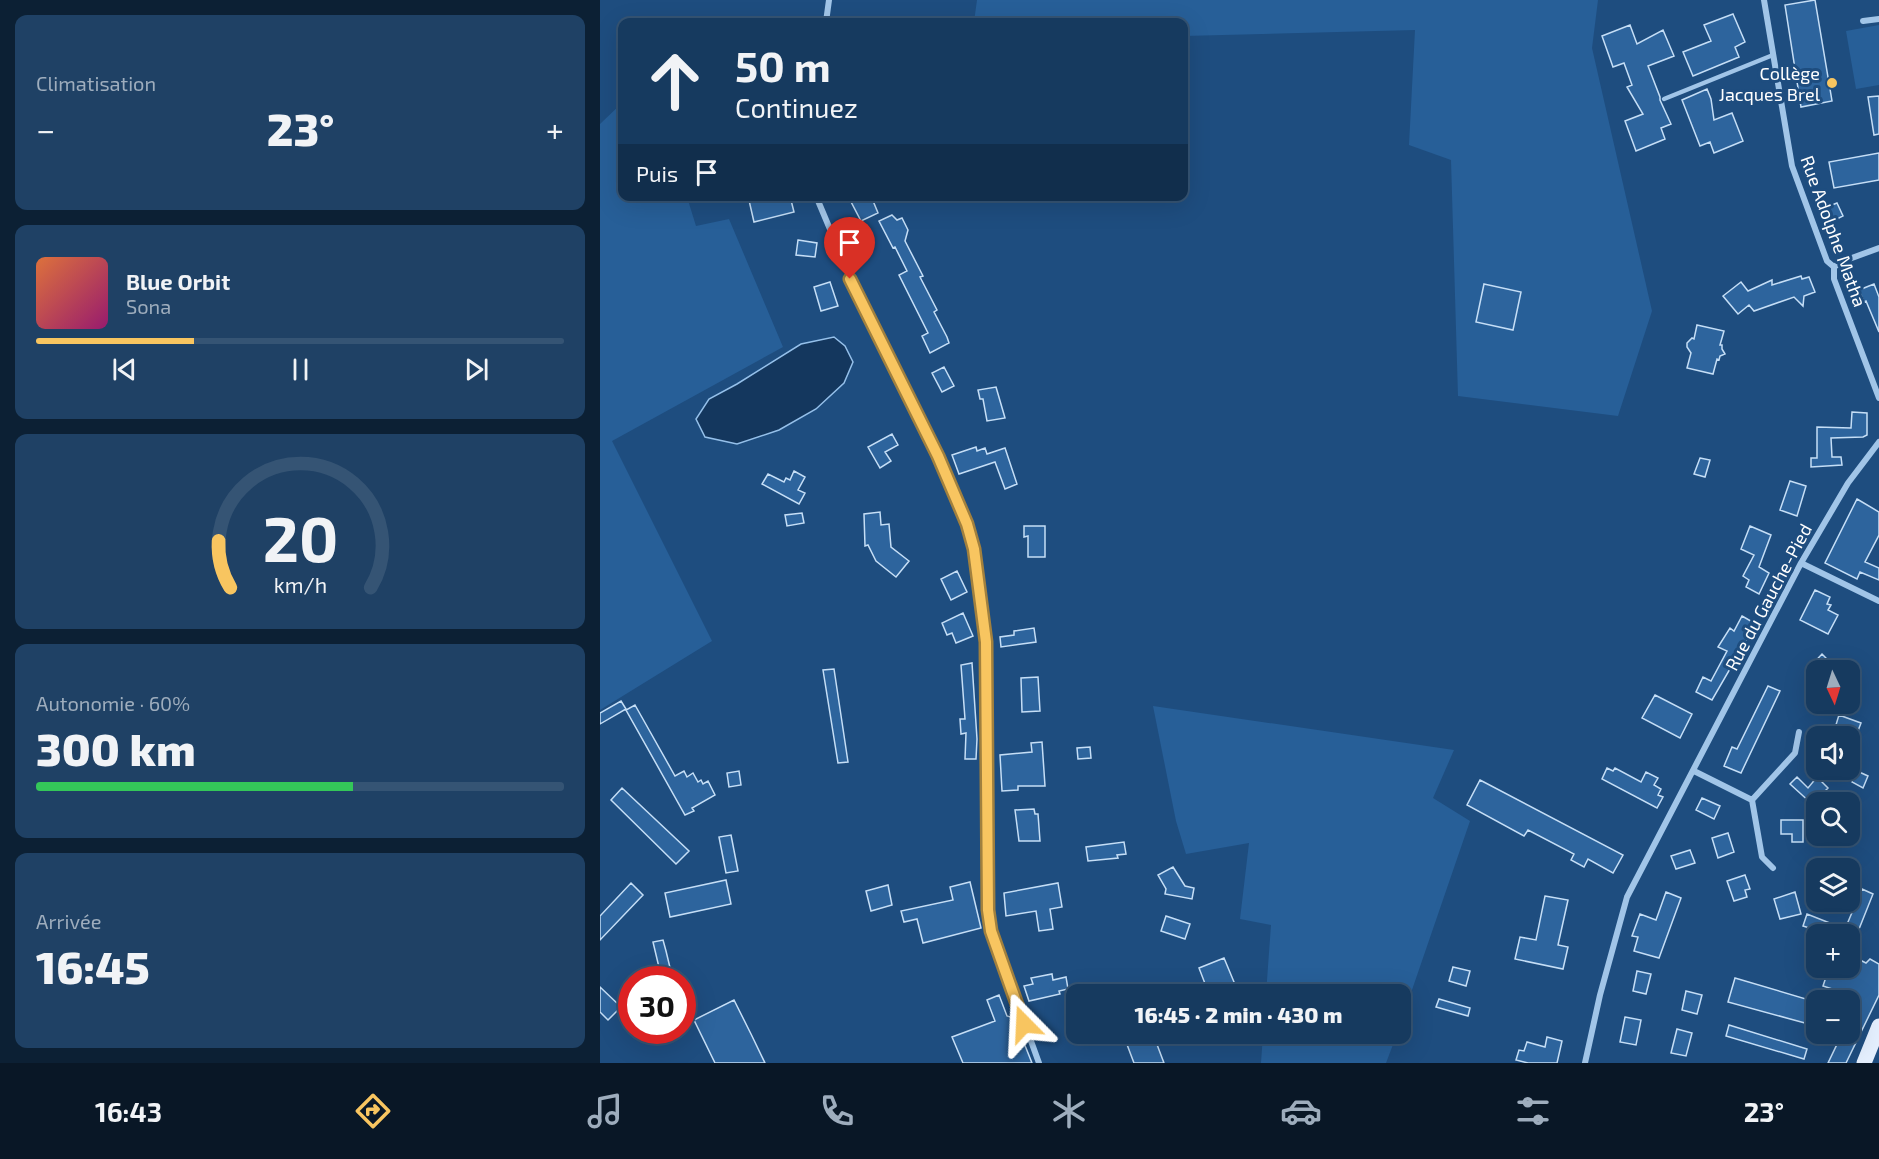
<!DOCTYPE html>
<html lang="fr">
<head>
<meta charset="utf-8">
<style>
  :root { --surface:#163a5f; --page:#1f4165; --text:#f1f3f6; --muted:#9eadbd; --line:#355474; --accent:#f8c560 }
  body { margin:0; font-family:"Exo 2",sans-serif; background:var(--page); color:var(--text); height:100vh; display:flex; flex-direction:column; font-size:22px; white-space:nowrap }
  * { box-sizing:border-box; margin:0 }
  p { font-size:20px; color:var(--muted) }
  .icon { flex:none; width:33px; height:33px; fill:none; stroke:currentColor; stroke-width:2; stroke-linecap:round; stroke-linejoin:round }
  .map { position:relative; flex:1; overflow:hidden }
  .side { display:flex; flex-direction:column; gap:15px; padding:15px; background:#0c2034; width:600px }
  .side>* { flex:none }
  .banner { position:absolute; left:18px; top:18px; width:570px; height:183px; border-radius:12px; box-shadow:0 6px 24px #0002,0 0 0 2px var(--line); background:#163a5f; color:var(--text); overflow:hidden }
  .needle { width:39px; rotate:176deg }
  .controls { position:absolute; left:1206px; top:660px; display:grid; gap:12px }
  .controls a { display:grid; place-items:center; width:54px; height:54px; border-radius:12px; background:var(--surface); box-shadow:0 6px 24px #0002,0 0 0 2px var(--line); font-size:30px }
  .speed { position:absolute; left:18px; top:966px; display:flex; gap:12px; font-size:30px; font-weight:700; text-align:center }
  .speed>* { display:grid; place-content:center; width:78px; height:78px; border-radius:50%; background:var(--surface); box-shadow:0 6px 24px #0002,0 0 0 2px var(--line); line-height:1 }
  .speed .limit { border:9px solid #d22; background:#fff; color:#111 }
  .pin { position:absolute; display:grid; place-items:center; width:51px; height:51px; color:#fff; margin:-62px -26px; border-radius:50% 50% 50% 0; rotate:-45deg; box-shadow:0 0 6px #0007 }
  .pin .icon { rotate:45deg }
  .me { position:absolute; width:66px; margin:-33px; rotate:339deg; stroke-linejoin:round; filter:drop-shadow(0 0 4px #0008) }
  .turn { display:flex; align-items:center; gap:21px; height:126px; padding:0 18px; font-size:27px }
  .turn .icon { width:78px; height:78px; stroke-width:2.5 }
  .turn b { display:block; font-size:42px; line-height:51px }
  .then { display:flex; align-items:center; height:57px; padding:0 18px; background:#0003; gap:12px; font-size:22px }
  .big { font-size:45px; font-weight:800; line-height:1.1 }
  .side .widget { flex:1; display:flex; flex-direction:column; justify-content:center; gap:9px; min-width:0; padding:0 21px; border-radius:12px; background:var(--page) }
  .side .dial { align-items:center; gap:0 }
  .dial svg { height:156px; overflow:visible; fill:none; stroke:var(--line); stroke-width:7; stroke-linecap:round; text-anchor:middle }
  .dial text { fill:var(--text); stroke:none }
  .song { display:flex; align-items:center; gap:18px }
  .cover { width:72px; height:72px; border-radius:9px; background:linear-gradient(135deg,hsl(20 70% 55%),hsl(320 70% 35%)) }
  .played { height:6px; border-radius:3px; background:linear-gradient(90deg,var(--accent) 30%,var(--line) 30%) }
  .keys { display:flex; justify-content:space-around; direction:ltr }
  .heat { display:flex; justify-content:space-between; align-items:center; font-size:33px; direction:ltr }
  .charge { height:9px; border-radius:4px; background:linear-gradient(90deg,#34c759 60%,var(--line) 0) }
  .trip { position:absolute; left:466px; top:984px; width:345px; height:60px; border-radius:12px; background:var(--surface); box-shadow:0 6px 24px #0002,0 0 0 2px var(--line); font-weight:800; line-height:60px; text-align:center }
  .menu { display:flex; height:96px; justify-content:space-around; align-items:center; background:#091726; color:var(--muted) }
  .menu .icon { width:42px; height:42px }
  .menu .active { color:var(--accent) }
  .menu b { font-size:27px; color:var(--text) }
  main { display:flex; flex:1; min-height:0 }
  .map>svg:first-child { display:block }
  .green { fill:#275f98 }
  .water { fill:#14375e; stroke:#95c0ea; stroke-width:1.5 }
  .building { fill:#2d649d; stroke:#c5def6; stroke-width:1.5 }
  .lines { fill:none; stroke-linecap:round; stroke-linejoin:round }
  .lane { stroke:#a1c5e8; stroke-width:4.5 }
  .street { stroke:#a1c5e8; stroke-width:6 }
  .primary { stroke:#e4effe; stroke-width:15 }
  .route-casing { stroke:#a1803e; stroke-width:15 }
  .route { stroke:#f8c560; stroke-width:10 }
  .poi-dot { fill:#f8c560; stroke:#1e4d7f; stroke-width:2 }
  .labels { text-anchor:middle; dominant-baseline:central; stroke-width:6; stroke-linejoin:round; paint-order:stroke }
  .poi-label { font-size:18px; fill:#fff; stroke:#1e4d7f; text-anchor:end }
  .street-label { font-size:18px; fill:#fff; stroke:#1e4d7f }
</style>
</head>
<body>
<main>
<section class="side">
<div class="widget"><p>Climatisation</p>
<div class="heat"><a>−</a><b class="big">23°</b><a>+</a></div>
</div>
<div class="widget">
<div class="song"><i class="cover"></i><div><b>Blue Orbit</b><p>Sona</p></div></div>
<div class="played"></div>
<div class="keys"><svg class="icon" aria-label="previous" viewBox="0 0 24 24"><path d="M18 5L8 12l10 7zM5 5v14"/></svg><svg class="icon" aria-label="pause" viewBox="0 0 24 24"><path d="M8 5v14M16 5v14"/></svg><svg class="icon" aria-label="next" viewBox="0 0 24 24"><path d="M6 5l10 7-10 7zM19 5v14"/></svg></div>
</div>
<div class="widget dial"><svg viewBox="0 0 100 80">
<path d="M14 69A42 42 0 1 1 86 69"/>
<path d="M14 69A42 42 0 0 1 8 45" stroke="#f8c560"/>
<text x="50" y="56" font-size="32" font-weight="700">20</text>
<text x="50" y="72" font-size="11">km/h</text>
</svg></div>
<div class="widget"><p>Autonomie · 60%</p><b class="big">300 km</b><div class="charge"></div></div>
<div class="widget"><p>Arrivée</p><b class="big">16:45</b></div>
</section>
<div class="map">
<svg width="1279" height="1063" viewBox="0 0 1279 1063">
  <rect width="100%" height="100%" fill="#1e4d7f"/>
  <path class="green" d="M377,0H998L992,48L1052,311L1018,416L858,396L851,160L809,145L815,30L584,36V22H374Z
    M1279,25V85L1256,89L1246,31Z
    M22,103V196L87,197L96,226L129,219L183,347L12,441L112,641L0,710V124Z
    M553,706L854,750L833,798L870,821L801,1022V994H666L671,925L640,919L649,843L586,854L576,821Z
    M663,1034H797L786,1063H661Z"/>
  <path class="water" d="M234,337L245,346L253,362L244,383L216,409L179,430L137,444L105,437L96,419L109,399L137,384L201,344Z"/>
  <path class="building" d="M1215,0L1232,101L1201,107L1185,5Z
    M1133,14L1145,42L1135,47L1139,57L1093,76L1083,52L1111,41L1104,25Z
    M1030,25L1037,44L1063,30L1074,56L1048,66L1060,97V100L1071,124L1061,128L1065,139L1036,151L1025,121L1043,114L1027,87L1032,85L1024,63L1013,67L1002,36Z
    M1107,89L1111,99L1114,120L1132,113L1143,141L1114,153L1110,142L1100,146L1082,100Z
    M1279,96V134L1274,135L1268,97Z
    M1279,153V180L1234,188L1229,162Z
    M148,196H190L194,212L154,222Z
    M248,196H271L278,213L261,221Z
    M1237,203L1243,216L1233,221L1227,207Z
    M292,215L297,220L302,218L308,230L305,241L323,276L320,277L337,310L334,312L347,337L349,343L330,353L322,336L328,333L299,275L307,271L295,247L293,248L279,221Z
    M198,240L217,243L215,257L196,255Z
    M1201,276L1202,279L1209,277L1215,292L1204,296L1203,306L1194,297L1154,311L1149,305L1138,314L1123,296L1141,282L1148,291L1172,280V285Z
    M230,282L238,306L221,311L214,287Z
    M884,284L921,292L913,330L876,322Z
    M1274,284L1279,297V332L1266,301L1264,302L1259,290Z
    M1097,325L1124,331L1120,345H1122V349L1125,354L1120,356L1119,360L1117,359L1113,374L1087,368L1091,353L1087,347V343L1092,338L1094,339Z
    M344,367L354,386L342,392L332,373Z
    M396,387L405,418L387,421L383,399H380L378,390Z
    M1252,412L1267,413V435L1263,437L1231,438L1232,457H1241L1242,465L1211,467V458H1217V427L1251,428Z
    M292,434L298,445L285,452L291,461L280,468L268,447Z
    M376,447L377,451L385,448L387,454L405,448L417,484L405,489L395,462L359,474L352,455Z
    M1100,458L1110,460L1105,477L1094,474Z
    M194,471L205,477L198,490L205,493L199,504L162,484L168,474L184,482L186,478L190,480Z
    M1190,481L1206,486L1197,516L1180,510Z
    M1257,499L1279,512V535L1265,562L1279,568V580L1260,572L1257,579L1225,563Z
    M280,512L281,525L289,524L291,547L309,561L296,577L276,561L268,545L265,546L264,514Z
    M202,513L204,523L187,526L185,515Z
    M424,526H445V557H428V536L424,537Z
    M1150,526L1171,535L1159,567L1169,573L1159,594L1146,587L1149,580L1143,576L1154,555L1141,549Z
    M357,571L367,592L351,600L341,579Z
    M1215,590L1230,597L1227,604L1231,605L1228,610L1238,615L1228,634L1200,620Z
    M363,613L373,636L356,643L352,633L347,635L342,623Z
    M1142,616L1156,624L1112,700L1096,692L1103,677L1111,681L1127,651L1118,647L1130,628L1134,631Z
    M434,628L436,642L401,647L400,637L414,635V631Z
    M1222,654L1228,660L1230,670H1207Z
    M372,663L377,739L376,759H365L366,733L361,734L360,719H365L361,665Z
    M234,669L248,762L238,763L223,670Z
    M438,677L440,711L422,712L421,678Z
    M1168,686L1180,691L1141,773L1124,766L1132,747L1137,749Z
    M1055,695L1092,714L1080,738L1042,718Z
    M21,701L26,709L0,724V713Z
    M35,705L75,776L84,771L87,777L93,773L98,782L101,780L103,784L108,781L115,795L92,808L94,811L85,815L26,710Z
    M1239,715L1261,723L1256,736L1235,728Z
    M442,742L445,786H418V790L402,791L400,755L432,752L431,743Z
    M490,747L491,758L478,759L477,748Z
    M1007,768L1013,771L1015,768L1041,782L1046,772L1058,778L1054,785L1061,789L1058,795L1063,797L1057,808L1002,779Z
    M139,771L141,785L129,787L127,773Z
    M1257,771L1268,776L1263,788L1252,782Z
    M1197,777L1208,788L1217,777L1228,788L1212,804L1190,784Z
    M880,780L1023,855L1013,873L988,859L984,867L971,860L974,854L928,830L924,836L867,805Z
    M22,788L89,851L76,864L11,800Z
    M1102,798L1120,806L1114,819L1096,810Z
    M434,809L435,814H438L440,841H419L415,810Z
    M1181,820H1203V842H1192V834H1181Z
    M1128,833L1134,852L1118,858L1112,838Z
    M131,835L138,871L126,873L119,837Z
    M524,842L526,854L517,855L518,858L488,861L486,847Z
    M1090,850L1095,863L1076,869L1071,856Z
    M573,867L585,886L594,888L592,899L565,894L566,889L558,875Z
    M1145,875L1150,889L1145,890L1147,897L1134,901L1127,881Z
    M126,880L131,904L70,917L65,893Z
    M370,882L381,928L323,943L317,919L304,922L301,911L353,900L350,887Z
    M31,883L43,895L0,940V916Z
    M458,883L462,907L450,909L453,929L439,931L436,911L406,916L404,893Z
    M288,885L292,905L271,911L266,891Z
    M1262,889L1273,894L1257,934H1228L1203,926L1207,914L1245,929Z
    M1066,892L1081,898L1059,958L1034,951L1038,937L1032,936L1040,914L1056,920Z
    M1195,892L1201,914L1180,919L1174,899Z
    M945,896L968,900L958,945L968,947L963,969L915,959L920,937L936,940Z
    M566,916L590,924L585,939L561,931Z
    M63,940L66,951L73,980H62L53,942Z
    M1250,955L1266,963L1270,959L1279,964V995L1246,1063H1228L1242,1034L1250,1036L1251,995L1223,986L1229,968H1250Z
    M624,958L639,994H609L599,968Z
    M853,967L870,971L866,986L849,981Z
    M1037,971L1051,974L1046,994L1033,991Z
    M452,974L453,980L466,977L468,989L459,991L460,994L429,1001L424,986L433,984L431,978Z
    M1135,978L1216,1002V1026L1128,1002Z
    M0,987L19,1005V1009L8,1020L0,1012Z
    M1086,991L1102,995L1097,1014L1082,1010Z
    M399,995L407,1016L414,1018L432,1063H363L352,1037L395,1021L387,1000Z
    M839,999L870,1008L868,1016L836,1007Z
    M134,1000L151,1034L165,1063H115L94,1020Z
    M1025,1017L1041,1020L1036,1045L1020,1042Z
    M1129,1025L1207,1049L1204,1059L1126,1036Z
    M1077,1029L1092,1033L1086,1056L1071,1053Z
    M523,1034H553L564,1063H534Z
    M947,1037L962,1041L957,1063H928L916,1060L919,1050L924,1051L927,1042L945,1047Z"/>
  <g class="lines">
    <path class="lane" d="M1064,99L1173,55"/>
    <path class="street" d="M1164,0L1192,166L1227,261L1234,267V279L1279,398
      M1263,21L1279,19
      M226,22L229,0
      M216,196L251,279L338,456L367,524L374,549L386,642L388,910L391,931L439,1063
      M1234,267L1241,262L1279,248
      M1201,563L1279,601
      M1094,771L1152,800
      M1173,868L1162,857L1152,800L1195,753L1199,732
      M985,1063L1000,995L1027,897L1201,563L1248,483L1279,442"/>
    <path class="primary" d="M1264,1063L1279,1026"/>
  </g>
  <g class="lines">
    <defs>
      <path id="route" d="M250,279L338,456L367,524L374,549L386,642L388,910L391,931L424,1024"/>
    </defs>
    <use href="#route" class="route-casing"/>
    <use href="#route" class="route"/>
  </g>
  <circle class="poi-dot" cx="1232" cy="83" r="6"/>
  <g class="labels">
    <g class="poi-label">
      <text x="1220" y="73">Collège<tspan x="1220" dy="21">Jacques Brel</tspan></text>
    </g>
    <g class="street-label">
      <text transform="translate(1234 231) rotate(70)">Rue Adolphe Matha</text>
      <text transform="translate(1168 597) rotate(-62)">Rue du Gauche-Pied</text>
    </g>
  </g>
</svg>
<div class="controls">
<a><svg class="needle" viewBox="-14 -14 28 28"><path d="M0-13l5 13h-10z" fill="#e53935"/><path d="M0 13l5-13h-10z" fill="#9eadbd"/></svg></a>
<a><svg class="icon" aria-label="sound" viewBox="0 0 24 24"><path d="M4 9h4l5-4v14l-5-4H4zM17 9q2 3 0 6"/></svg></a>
<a><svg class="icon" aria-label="search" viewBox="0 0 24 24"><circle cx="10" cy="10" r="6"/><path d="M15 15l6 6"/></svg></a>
<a><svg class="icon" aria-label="layers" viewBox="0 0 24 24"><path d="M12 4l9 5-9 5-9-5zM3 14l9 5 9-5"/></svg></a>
<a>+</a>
<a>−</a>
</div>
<div class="speed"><div class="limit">30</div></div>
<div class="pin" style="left:250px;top:279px;background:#d93025"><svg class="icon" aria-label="arrive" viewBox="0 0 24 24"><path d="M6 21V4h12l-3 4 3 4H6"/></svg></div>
<svg class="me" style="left:424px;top:1024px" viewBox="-20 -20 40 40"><path d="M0-17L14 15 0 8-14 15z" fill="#f8c560" stroke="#fff" stroke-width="4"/></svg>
<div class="trip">16:45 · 2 min · 430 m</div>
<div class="banner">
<div class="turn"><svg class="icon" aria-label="ahead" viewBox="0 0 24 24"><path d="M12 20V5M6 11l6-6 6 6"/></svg><div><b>50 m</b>Continuez</div></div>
<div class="then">Puis<svg class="icon" aria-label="arrive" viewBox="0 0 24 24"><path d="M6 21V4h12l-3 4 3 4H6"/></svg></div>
</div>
</div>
</main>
<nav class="menu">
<b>16:43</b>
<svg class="icon active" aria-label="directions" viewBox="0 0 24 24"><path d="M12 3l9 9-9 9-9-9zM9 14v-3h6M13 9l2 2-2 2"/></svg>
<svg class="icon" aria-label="music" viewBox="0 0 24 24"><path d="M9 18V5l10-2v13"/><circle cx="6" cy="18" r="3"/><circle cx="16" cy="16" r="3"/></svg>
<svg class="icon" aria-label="phone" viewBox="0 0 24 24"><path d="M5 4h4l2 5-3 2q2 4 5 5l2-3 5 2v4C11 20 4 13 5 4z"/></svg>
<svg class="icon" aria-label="climate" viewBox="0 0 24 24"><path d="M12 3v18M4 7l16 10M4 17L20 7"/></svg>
<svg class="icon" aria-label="car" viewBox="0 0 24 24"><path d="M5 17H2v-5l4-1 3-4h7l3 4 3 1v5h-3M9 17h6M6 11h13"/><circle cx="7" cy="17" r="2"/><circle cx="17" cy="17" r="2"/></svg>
<svg class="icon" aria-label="filters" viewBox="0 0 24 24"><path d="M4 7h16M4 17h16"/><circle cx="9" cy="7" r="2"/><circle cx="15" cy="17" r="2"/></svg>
<b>23°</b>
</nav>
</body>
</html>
